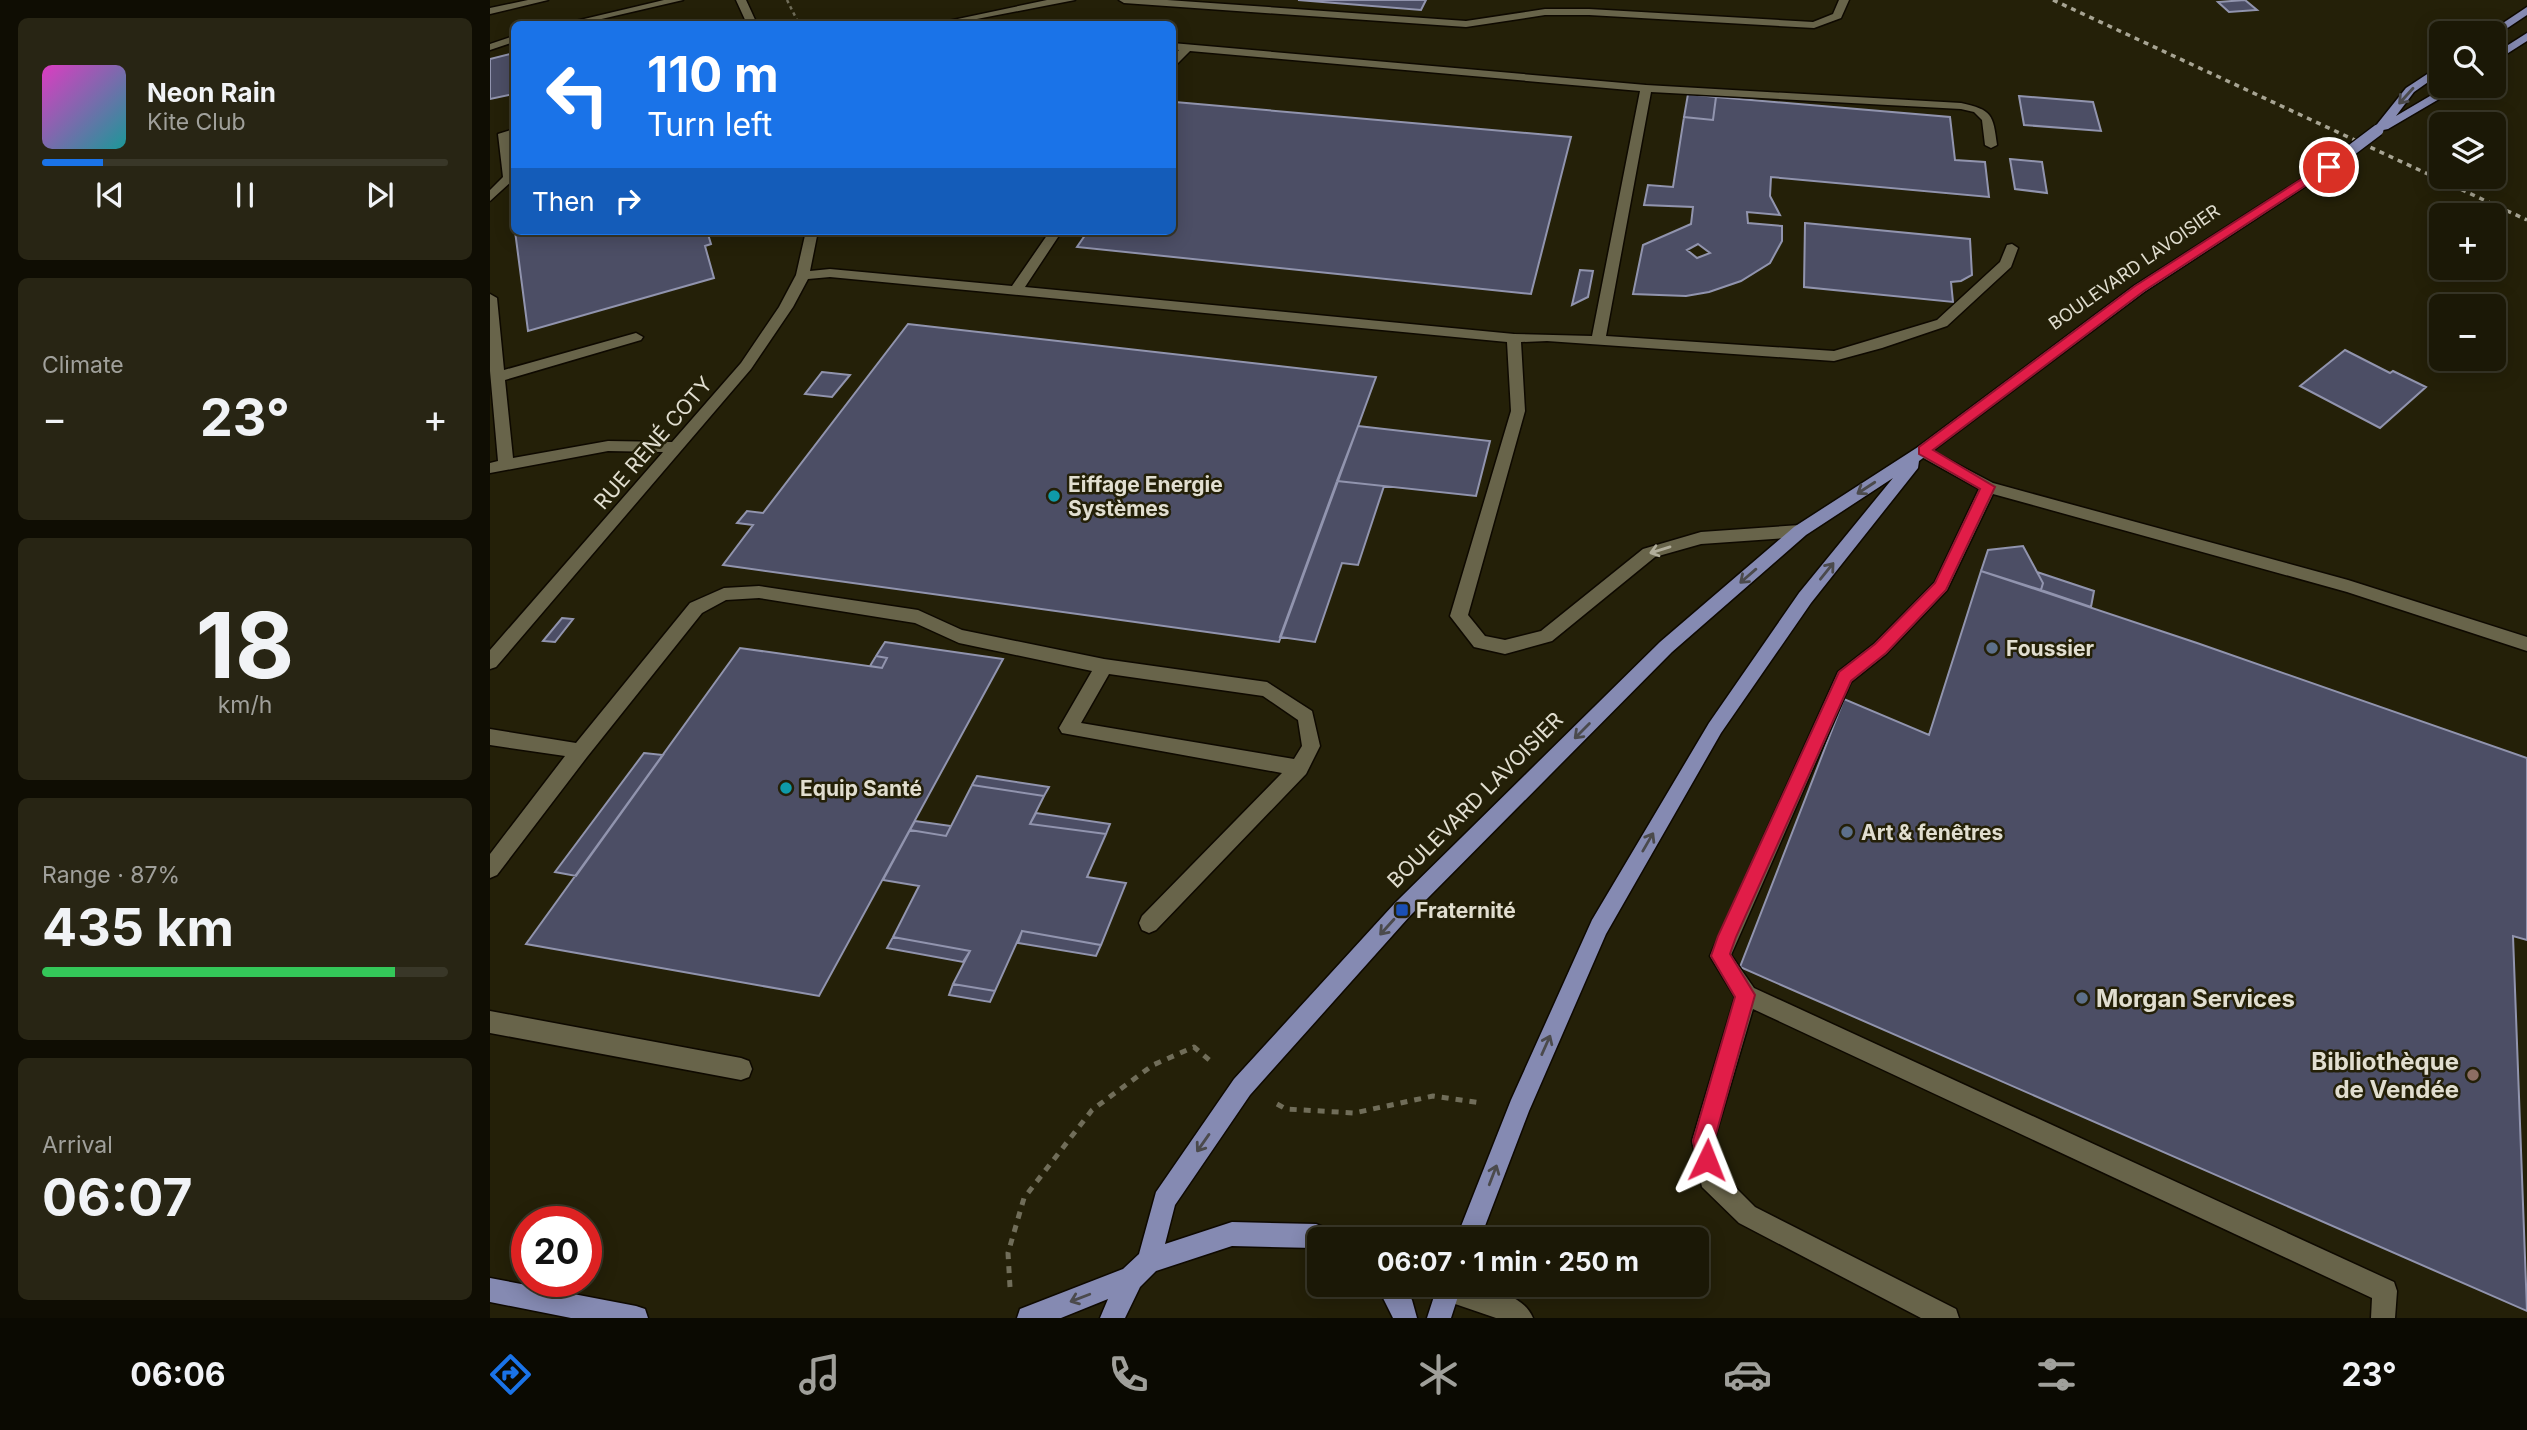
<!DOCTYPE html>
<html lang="en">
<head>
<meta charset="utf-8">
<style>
  :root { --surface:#1b1806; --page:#282514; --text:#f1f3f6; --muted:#a0a09b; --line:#393728; --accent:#1a73e8 }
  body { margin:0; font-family:Inter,sans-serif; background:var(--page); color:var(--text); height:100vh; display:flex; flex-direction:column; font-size:26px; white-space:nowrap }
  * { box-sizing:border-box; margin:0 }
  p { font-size:23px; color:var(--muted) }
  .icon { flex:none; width:38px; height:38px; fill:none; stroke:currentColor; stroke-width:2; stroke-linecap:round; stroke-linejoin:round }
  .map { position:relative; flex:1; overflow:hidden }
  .side { display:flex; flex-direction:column; gap:18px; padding:18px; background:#0f0d03; width:490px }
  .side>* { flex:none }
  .hud { position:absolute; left:21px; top:21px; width:665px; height:214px; border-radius:10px; box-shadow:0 4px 18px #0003,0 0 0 2px var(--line); background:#1a73e8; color:#fff; overflow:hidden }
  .controls { position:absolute; left:1939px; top:21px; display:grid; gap:14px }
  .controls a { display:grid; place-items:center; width:77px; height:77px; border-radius:10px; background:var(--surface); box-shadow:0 4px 18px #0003,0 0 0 2px var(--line); font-size:35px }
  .speed { position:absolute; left:21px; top:1206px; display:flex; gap:14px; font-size:35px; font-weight:700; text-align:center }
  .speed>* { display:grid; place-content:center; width:91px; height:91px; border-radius:50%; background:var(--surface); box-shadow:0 4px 18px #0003,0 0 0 2px var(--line); line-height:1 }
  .speed .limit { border:10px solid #d22; background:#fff; color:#111 }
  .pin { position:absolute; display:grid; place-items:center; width:60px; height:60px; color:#fff; margin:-30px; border:4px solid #fff; border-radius:50%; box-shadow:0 2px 7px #0007 }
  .me { position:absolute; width:77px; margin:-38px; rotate:2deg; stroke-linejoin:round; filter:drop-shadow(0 0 5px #0008) }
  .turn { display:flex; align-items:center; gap:24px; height:147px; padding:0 21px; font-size:32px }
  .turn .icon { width:91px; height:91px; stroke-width:2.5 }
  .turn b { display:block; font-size:49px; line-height:60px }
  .then { display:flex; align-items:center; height:66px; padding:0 21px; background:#0003; gap:14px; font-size:26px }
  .big { font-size:52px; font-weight:700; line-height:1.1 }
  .side .widget { flex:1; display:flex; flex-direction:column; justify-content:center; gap:10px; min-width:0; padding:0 24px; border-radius:10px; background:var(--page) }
  .side .dial { align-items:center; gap:0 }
  .dial b { font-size:91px; line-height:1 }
  .song { display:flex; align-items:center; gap:21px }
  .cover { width:84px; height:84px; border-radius:10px; background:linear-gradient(135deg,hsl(310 70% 55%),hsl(180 70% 35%)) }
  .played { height:7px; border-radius:4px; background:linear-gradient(90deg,var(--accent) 15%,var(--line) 15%) }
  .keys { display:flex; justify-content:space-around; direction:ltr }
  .heat { display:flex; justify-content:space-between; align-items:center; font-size:38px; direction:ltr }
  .charge { height:10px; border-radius:5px; background:linear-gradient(90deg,#34c759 87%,var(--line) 0) }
  .trip { position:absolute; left:817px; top:1227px; width:402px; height:70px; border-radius:10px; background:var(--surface); box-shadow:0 4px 18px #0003,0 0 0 2px var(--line); font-weight:700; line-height:70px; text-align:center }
  .dock { display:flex; height:112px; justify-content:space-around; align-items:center; background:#0b0a02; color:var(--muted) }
  .dock .icon { width:49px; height:49px }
  .dock .on { color:var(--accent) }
  .dock b { font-size:32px; color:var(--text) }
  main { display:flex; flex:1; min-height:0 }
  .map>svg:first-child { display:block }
  .building { fill:#4c4e65; stroke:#9194ae; stroke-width:2; fill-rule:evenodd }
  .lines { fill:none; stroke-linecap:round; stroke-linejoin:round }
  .minor-casing { stroke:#0e0900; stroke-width:3 }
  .major-casing { stroke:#0e0900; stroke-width:3 }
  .path-far1 { stroke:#706d59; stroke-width:2.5; stroke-dasharray:3.5 3.5; stroke-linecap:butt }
  .path { stroke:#706d59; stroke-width:5; stroke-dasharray:7 7; stroke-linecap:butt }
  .minor { fill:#68644a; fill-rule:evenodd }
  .major { fill:#858ab2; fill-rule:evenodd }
  .rail { stroke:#a7a493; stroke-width:3.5; stroke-dasharray:5 5; stroke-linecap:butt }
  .major-bridge-casing { stroke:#0e0900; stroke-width:14; stroke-linecap:butt }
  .major-bridge { stroke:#858ab2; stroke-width:11 }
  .oneway { stroke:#4b4a4c }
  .oneway2 { stroke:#b1ad9a }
  .route { fill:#e11d48; stroke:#92132f; stroke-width:2 }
  .culture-dot { fill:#0f9aa8; stroke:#242008; stroke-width:2.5 }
  .service-dot { fill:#5c6f8a; stroke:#242008; stroke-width:2.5 }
  .transit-dot { fill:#1a4fb4; stroke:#242008; stroke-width:2.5 }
  .education-dot { fill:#8d6e63; stroke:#242008; stroke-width:2.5 }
  .labels { text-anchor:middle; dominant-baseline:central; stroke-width:5; stroke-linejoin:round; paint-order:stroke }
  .far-street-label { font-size:18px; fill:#e1ded0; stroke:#242008 }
  .street-label { font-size:21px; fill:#e1ded0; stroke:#242008 }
  .poi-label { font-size:21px; font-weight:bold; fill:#e1ded0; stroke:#242008; text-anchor:start }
  .near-poi-label { font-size:24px; font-weight:bold; fill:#e1ded0; stroke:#242008; text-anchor:start }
</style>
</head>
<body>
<main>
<section class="side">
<div class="widget">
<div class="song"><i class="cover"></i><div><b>Neon Rain</b><p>Kite Club</p></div></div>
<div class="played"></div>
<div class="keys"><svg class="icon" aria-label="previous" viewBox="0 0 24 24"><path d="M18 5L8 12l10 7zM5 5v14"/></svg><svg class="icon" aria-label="pause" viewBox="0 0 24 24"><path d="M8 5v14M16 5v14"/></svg><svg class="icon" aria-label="next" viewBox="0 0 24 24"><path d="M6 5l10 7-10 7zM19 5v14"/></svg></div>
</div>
<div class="widget"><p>Climate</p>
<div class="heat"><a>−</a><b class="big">23°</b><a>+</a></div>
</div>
<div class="widget dial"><b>18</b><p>km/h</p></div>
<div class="widget"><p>Range · 87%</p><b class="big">435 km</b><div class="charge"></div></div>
<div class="widget"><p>Arrival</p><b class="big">06:07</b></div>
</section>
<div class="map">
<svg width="2037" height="1318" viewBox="0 0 2037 1318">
  <rect width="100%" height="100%" fill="#242008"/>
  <path class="building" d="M808,0H936L931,10Z
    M1755,0L1767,10L1739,12L1728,2Z
    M24,53V94L0,99V59Z
    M1198,94L1226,97L1223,120L1194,117Z
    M1529,96L1603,102L1611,131L1534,125Z
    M1226,97L1460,117L1465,160L1495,162L1499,197L1281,177L1280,196L1290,215L1257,212L1258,223L1292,226V241L1280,263L1251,281L1219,292L1196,296L1143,294L1153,245L1201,224L1203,207L1154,205L1158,185L1183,187L1194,117L1223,120ZM1208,244L1220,253L1207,258L1197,250Z
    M685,102L1081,137L1041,294L587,247L598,231H682V106Z
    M1520,159L1552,162L1557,193L1525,189Z
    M1315,223L1480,239L1482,275L1471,281L1461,282L1463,302L1314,287Z
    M25,231H217L221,244L215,246L224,278L38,331Z
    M1090,270L1103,271L1098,297L1082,305Z
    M418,324L886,377L789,642L233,565L263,525L247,523L257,511L273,513Z
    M1855,350L1900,373L1903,371L1936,387L1890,428L1810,386Z
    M332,372L360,375L342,397L315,394Z
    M868,426L1000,441L986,496L847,481Z
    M847,481L894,486L868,565L852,563L825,642L790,637Z
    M1533,546L1553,583L1551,590L1491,571L1498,550Z
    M1491,571L1707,643L2037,758V940L2023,936L2037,1311L1250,967L1354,699L1439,735Z
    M1547,572L1604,591L1601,607L1551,590L1553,583Z
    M72,618L83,619L65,642L53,641Z
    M395,642L513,659L329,996L36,944L250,648L392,668L397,658L386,656Z
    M386,656L397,658L392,668L380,666Z
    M154,753L173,755L86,876L65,872Z
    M487,776L559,787L554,796L482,785Z
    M482,785L554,796L540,824L616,834L597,877L636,883L611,945L532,931L505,991L463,984L480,951L403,937L429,886L393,880L420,830L456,836Z
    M546,813L620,824L616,834L540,824Z
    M425,821L461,826L456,836L420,830Z
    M532,931L611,945L606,956L528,943Z
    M403,937L480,951L473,962L397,948Z
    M463,984L505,991L500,1002L459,995Z"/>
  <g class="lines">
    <defs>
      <path id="minor" d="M38,0H58L0,14V8Z
        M174,0H193L90,24H73Z
        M246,0H256L267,24H257Z
        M557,0H585L461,24H444Z
        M629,0H677L976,21L1055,9H1099L1323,22L1343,14L1349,0H1359L1351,18L1324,28L1099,15H1055L976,27L634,3Z
        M24,36V42L0,50V44Z
        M682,43L1156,85L1471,103C1502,110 1503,114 1507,145L1501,148L1495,145L1492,120L1484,112L1471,109L1161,92L1116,336L1344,351L1447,320L1510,262L1517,245L1522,244L1528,248L1521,267L1457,326L1392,348L1344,361L1057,341L1031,342L1035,411L978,615L995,636L1015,640L1051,631L1153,549L1211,532L1310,525L1318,531L1310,537L1211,544L1165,557L1062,641L1015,654L984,647L960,616L1021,411L1017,342L340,277L318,279L303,307L261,369L6,667L0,669V650L173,452L118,451L0,473V463L8,461L0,371V294L7,298L14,370L146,333L153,337L151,340L15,380L23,458L118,441L182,442L251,363L289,307L306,275L316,231H328L320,271L340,269L522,286L560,231H572L535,287L1024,334L1102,336L1150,91L700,51L682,69V58L689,50L682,49Z
        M24,129V135L20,136L24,179L0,201V190L13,177L8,134Z
        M1433,446L1503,483L1858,580L2037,637V651L1857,592L1503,494L1457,590L1396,654L1361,682L1241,955L1264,988L1904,1282L1907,1291L1905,1318H1881L1882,1298L1263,1009L1224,1141L1231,1173L1265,1207L1466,1309L1469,1318H1431L1249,1223L1212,1187L1202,1141L1245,997L1220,956L1348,672L1384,644L1445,582L1489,489L1428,455L1425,451L1428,447Z
        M269,586L428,610L472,630L614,659L777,682L822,711L830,746L816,774L666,930L659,933L652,930L649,923L652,916L792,773L572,733L569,728L602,671L469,643L425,623L269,598L236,600L212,613L97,757L7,875L0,878V854L75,756L0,745V729L86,743L200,603L234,588ZM619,674L773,696L808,720L812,746L804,759L591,723Z
        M0,1011L251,1058L259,1061L262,1069L259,1077L251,1080L0,1033Z
        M930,1284C961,1284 1029,1283 1043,1318H1006L933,1293Z"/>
      <path id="major" d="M2037,7V15L2007,35L1998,33Z
        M2037,33V41L2004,62V54Z
        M1951,65V73L1924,92L1906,116L1957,86H1969L1968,88L1898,129L1884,132V128L1916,88Z
        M1835,164L1845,167L1654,292L1429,461L1428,468L1321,603L1231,733L1116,934L1039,1111L990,1239H966L1021,1100L1102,920L1219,723L1309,593L1403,478L1316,535L1182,652L919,917L760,1095L685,1205L675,1244L742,1222L826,1224L840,1230L843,1239H830V1250L824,1248L742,1246L666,1271L650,1287L635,1318H610L618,1299L571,1318H527L530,1309L633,1269L649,1254L666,1192L744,1079L905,903L1170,642L1304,527L1428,447L1644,286Z
        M0,1278L146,1306L155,1309L158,1318H81L0,1302Z
        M886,1284H912L922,1300L927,1318H903Z
        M948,1284H972L961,1318H937Z"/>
    </defs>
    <use href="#minor" class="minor-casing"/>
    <use href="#major" class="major-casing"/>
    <path class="path-far1" d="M297,0L309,24"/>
    <path class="path" d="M787,1104L796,1109L864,1113L943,1096L992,1103
      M520,1287L518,1253L534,1198L602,1110L663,1065L704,1047L724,1064"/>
    <use href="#minor" class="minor"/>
    <use href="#major" class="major"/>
    <path class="rail" d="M1563,0L2037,220"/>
    <defs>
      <path id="major-bridge" d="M1839,167L1888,130"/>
    </defs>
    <use href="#major-bridge" class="major-bridge-casing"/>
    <use href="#major-bridge" class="major-bridge"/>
  </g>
  <defs><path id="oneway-shaft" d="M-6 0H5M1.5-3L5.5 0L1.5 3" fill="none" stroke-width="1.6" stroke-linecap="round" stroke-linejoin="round" transform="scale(1.75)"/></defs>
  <g class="oneway">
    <use href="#oneway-shaft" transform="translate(1916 96) rotate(132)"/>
    <use href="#oneway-shaft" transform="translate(1376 488) rotate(147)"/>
    <use href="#oneway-shaft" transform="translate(1337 571) rotate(-51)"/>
    <use href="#oneway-shaft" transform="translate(1258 576) rotate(139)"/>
    <use href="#oneway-shaft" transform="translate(1092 731) rotate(135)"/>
    <use href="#oneway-shaft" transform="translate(1158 842) rotate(-60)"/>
    <use href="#oneway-shaft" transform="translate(897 927) rotate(132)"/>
    <use href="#oneway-shaft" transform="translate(1056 1045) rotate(-66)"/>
    <use href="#oneway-shaft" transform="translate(713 1143) rotate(125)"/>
    <use href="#oneway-shaft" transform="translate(1003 1175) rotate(-69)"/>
    <use href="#oneway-shaft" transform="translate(590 1298) rotate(159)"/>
  </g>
  <use class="oneway2" href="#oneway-shaft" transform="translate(1170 550) rotate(163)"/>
  <path class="route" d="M1835,164L1844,167L1654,291L1443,450L1505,487L1456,590L1396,653L1361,681L1246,937L1240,954L1265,995L1224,1141L1227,1160L1224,1167L1217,1170L1209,1167L1203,1141L1245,997L1221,956L1228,936L1349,672L1385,644L1445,583L1490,489L1429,454V447L1645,286Z"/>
  <g class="culture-dot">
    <circle cx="564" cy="496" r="7"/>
    <circle cx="296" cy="788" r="7"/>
  </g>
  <g class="service-dot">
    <circle cx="1502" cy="648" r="7"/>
    <circle cx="1357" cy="832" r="7"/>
    <circle cx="1592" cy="998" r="7"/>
  </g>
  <rect class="transit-dot" x="905" y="903" width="14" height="14" rx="3.5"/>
  <circle class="education-dot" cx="1983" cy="1075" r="7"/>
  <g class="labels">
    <g class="far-street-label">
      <text transform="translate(1644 267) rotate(-35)">BOULEVARD LAVOISIER</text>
    </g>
    <g class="street-label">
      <text transform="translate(163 443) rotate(-49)">RUE RENÉ COTY</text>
      <text transform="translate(985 800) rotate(-45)">BOULEVARD LAVOISIER</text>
    </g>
    <g class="poi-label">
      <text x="578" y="484">Eiffage Energie<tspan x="578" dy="24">Systèmes</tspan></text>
      <text x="1516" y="648">Foussier</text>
      <text x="310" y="788">Equip Santé</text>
      <text x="1371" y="832">Art &amp; fenêtres</text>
      <text x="926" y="910">Fraternité</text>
    </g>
    <g class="near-poi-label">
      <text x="1606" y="998">Morgan Services</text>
      <text x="1969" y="1061" text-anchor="end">Bibliothèque<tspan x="1969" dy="28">de Vendée</tspan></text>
    </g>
  </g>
</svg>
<div class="controls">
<a><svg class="icon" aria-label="search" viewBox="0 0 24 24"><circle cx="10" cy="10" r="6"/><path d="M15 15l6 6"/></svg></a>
<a><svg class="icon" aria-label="layers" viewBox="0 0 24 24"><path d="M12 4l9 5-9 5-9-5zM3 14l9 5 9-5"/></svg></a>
<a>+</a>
<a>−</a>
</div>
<div class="speed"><div class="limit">20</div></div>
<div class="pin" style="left:1839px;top:167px;background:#d93025"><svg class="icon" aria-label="arrive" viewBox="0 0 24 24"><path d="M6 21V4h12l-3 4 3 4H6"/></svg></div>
<svg class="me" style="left:1217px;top:1160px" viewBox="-20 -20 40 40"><path d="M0-17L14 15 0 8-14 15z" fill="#e11d48" stroke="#fff" stroke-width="4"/></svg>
<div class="trip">06:07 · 1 min · 250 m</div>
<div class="hud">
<div class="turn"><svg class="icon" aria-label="left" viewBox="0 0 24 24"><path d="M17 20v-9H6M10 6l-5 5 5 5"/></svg><div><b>110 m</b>Turn left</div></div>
<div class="then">Then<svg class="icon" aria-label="right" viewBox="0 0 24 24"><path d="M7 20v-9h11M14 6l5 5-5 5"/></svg></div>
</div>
</div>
</main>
<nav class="dock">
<b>06:06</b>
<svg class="icon on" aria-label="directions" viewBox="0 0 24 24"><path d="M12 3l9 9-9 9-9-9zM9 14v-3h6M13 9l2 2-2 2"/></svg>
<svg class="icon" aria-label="music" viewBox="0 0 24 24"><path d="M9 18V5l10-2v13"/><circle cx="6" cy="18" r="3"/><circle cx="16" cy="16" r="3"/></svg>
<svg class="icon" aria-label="phone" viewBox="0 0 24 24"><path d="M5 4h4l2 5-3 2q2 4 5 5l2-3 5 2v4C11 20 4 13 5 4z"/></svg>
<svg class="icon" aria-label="climate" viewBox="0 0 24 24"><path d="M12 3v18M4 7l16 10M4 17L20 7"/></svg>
<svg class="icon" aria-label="car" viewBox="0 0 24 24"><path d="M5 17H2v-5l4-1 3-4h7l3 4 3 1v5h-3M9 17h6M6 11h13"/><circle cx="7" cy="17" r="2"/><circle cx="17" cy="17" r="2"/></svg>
<svg class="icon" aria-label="filters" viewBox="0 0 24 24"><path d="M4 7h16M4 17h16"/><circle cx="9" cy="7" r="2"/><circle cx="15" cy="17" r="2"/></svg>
<b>23°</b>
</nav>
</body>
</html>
